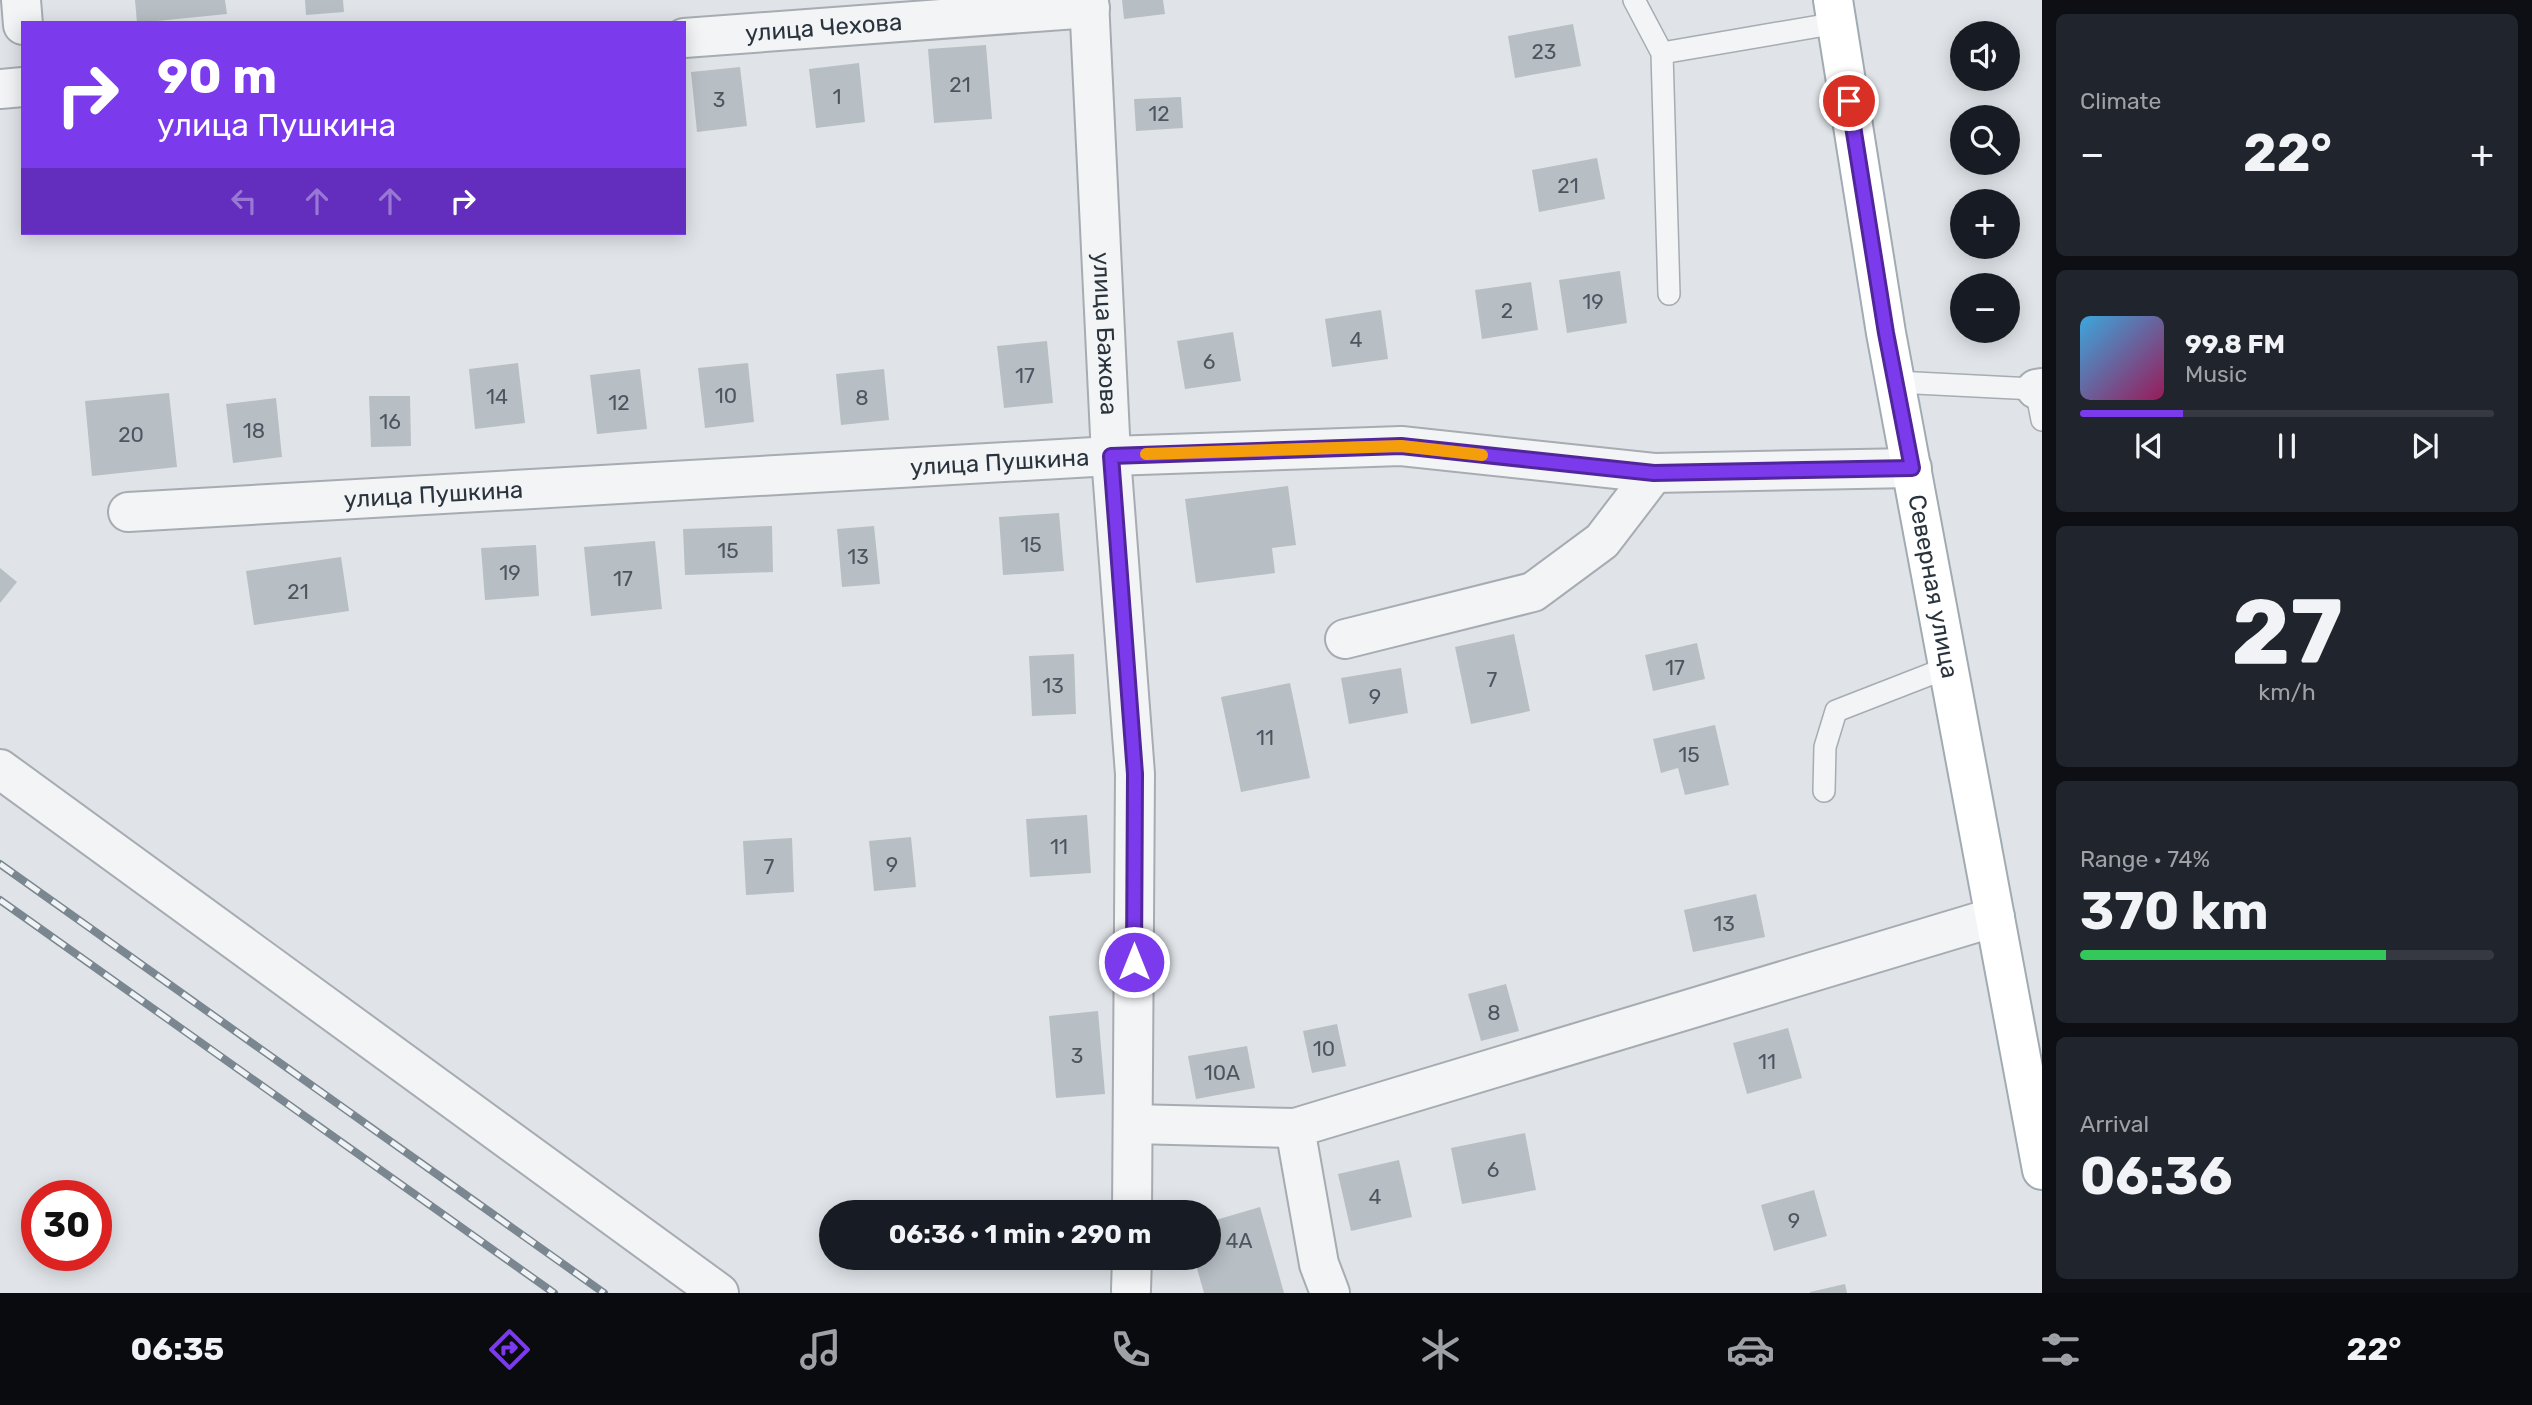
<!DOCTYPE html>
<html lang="en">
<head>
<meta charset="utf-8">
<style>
  :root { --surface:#171b24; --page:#20242c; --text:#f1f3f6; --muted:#9ea1a6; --line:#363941; --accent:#7c3aed }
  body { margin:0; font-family:Rubik,sans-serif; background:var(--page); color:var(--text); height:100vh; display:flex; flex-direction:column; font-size:26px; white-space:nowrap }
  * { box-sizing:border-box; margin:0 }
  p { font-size:23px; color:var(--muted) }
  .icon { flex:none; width:38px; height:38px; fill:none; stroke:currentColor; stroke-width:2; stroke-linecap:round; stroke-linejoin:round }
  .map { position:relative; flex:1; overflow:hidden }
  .side { display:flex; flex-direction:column; gap:14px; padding:14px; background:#0d0f14; width:490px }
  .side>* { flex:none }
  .banner { position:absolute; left:21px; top:21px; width:665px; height:214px; border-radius:0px; box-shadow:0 4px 18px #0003; background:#7c3aed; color:#fff; overflow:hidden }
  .controls { position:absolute; left:1950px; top:21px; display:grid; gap:14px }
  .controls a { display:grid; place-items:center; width:70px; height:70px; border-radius:50%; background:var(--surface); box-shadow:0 4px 18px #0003; font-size:35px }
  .speed { position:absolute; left:21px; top:1180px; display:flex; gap:14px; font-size:35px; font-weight:700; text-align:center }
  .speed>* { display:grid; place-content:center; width:91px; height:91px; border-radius:50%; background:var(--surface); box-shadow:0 4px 18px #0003; line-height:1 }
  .speed .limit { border:10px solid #d22; background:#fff; color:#111 }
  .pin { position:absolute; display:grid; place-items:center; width:60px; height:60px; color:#fff; margin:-30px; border:4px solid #fff; border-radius:50%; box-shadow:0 2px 7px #0007 }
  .me { position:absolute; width:77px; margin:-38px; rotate:0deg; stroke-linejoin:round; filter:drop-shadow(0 0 5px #0008) }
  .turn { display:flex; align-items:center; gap:24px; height:147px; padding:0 21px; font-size:32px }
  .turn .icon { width:91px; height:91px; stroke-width:2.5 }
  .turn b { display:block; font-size:49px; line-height:60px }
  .lanes { display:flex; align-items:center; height:66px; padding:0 21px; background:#0003; justify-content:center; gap:35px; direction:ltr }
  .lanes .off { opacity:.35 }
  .big { font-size:52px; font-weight:700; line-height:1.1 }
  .side .widget { flex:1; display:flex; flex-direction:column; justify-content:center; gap:10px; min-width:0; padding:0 24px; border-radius:10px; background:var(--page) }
  .side .dial { align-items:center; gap:0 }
  .dial b { font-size:91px; line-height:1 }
  .song { display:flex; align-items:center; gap:21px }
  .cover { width:84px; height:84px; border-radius:10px; background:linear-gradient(135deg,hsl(200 70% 55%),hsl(330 70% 35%)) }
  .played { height:7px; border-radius:4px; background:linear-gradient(90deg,var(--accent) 25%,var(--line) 25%) }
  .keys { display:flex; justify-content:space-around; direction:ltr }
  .heat { display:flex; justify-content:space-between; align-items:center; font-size:38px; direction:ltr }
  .charge { height:10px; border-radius:5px; background:linear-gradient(90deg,#34c759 74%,var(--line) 0) }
  .trip { position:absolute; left:819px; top:1200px; width:402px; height:70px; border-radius:35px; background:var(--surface); box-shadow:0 4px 18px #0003; font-weight:700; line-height:70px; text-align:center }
  .tab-bar { display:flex; height:112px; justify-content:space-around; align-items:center; background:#090b0e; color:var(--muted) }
  .tab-bar .icon { width:49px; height:49px }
  .tab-bar .active { color:var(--accent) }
  .tab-bar b { font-size:32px; color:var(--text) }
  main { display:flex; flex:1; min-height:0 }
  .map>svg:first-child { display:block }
  .building { fill:#b7bec4 }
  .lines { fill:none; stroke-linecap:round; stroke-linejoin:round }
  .service-casing { stroke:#a6acb2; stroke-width:24 }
  .minor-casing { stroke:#a6acb2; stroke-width:42 }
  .primary-casing { stroke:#a0abb3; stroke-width:42 }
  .service { stroke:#f2f4f6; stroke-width:21 }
  .minor { stroke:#f2f4f6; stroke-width:38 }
  .primary { stroke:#fff; stroke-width:38 }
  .rail-casing { stroke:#7a8690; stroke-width:8 }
  .rail { stroke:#eff3f5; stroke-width:5; stroke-dasharray:16; stroke-linecap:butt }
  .route-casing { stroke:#51269a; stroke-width:18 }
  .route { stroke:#7c3aed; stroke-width:12 }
  .slow { stroke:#f59e0b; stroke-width:12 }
  .labels { text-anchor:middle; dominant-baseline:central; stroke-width:6; stroke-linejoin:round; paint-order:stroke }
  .number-label { font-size:21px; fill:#4d5660 }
  .street-label { font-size:24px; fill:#2a343e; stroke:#eff3f5 }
</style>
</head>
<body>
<main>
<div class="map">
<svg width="2042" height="1293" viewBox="0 0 2042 1293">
  <rect width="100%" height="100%" fill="#e0e4e8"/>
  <path class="building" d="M135,0H225L227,14L137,23Z
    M305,0H343L344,12L306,15Z
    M1122,0H1163L1165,14L1124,19Z
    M1573,24L1581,66L1515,78L1508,36Z
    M986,45L992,119L934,123L928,49Z
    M859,63L865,122L816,128L809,69Z
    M740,67L747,126L697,132L691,72Z
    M1181,97L1183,128L1136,131L1134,99Z
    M1597,158L1605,199L1539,212L1532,170Z
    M1620,271L1627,323L1567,333L1559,280Z
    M1531,282L1538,330L1482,339L1475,290Z
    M1381,310L1388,359L1332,367L1325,319Z
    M1233,332L1241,381L1185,389L1177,341Z
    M1047,341L1053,403L1004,408L997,346Z
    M518,363L525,423L475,429L469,369Z
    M748,363L754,422L705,428L698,368Z
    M640,369L647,429L597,434L590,375Z
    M884,369L889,420L841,425L836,374Z
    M169,393L177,467L92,476L85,401Z
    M369,396H410L411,446L371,447Z
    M276,398L282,457L233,463L226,404Z
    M1288,486L1296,545L1272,548L1275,573L1196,583L1185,499Z
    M1059,513L1064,571L1003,575L999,517Z
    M772,526L773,572L685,575L683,529Z
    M874,526L880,584L842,587L837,529Z
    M655,541L662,609L591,616L584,547Z
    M536,545L539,596L485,600L481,548Z
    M341,557L349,611L254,625L246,571Z
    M0,568L17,582L0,603Z
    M1514,634L1530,711L1471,724L1455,647Z
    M1697,643L1705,679L1653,691L1645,655Z
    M1074,654L1076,714L1032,716L1029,656Z
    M1401,668L1408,713L1349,724L1341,678Z
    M1290,683L1310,778L1241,792L1221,697Z
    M1715,725L1729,785L1685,795L1678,768L1661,773L1653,739Z
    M1087,815L1091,873L1030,877L1026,819Z
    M911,837L916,887L874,891L869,841Z
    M792,838L794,892L746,895L743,841Z
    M1756,894L1765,937L1693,952L1684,910Z
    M1506,984L1519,1031L1481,1041L1468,994Z
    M1098,1011L1105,1094L1056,1098L1049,1016Z
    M1337,1024L1346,1066L1312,1073L1303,1031Z
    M1788,1028L1802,1078L1747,1094L1733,1043Z
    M1247,1046L1255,1088L1196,1099L1188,1056Z
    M1525,1133L1536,1190L1462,1204L1451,1148Z
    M1399,1160L1412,1217L1351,1231L1338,1174Z
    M1814,1190L1827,1236L1774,1251L1761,1205Z
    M1260,1207L1284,1293H1204L1194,1258H1209V1222Z
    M1845,1284L1847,1293H1810V1292Z"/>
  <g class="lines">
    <defs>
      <path id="service" d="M1634,0L1662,53
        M1669,294L1662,53L1837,23
        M1896,382L2036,389L2042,420
        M1824,791L1825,747L1836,711L1949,667"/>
      <g id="minor">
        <path d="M21,0L23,25"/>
        <path id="s1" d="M1089,0L1111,456L1135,774L1132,1213"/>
        <path id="s2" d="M684,38L1090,8"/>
        <path d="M0,89L23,87"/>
        <path d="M2036,389L2042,388"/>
        <path id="s3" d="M128,512L1111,456L1401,446L1654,473L1912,468"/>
        <path d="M1345,639L1533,592L1602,541L1654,473"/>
        <path d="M0,769L719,1293"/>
        <path d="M1133,1124L1295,1128"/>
        <path d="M1131,1290L1132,1258"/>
        <path d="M1330,1293L1319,1264L1295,1128L1995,917"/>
      </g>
      <g id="primary">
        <path id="s4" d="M1833,0L1886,333L2042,1170"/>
      </g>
    </defs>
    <use href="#service" class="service-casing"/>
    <use href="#minor" class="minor-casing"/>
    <use href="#primary" class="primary-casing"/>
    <use href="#service" class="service"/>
    <use href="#minor" class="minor"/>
    <use href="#primary" class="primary"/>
    <defs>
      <path id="rail" d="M0,864L604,1293
        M0,900L554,1293"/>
    </defs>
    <use href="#rail" class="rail-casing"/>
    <use href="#rail" class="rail"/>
  </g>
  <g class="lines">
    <defs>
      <path id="route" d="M1134,962L1135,774L1111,456L1401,446L1654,473L1912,468L1886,333L1849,101"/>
    </defs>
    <use href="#route" class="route-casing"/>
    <use href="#route" class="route"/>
    <path class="slow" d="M1146,454L1401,446L1482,455"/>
  </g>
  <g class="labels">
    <g class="number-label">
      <text x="1544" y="51">23</text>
      <text x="960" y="84">21</text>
      <text x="837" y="96">1</text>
      <text x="719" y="99">3</text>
      <text x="1159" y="113">12</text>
      <text x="1568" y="185">21</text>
      <text x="1593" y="301">19</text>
      <text x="1507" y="310">2</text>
      <text x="1356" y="339">4</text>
      <text x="1209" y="361">6</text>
      <text x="1025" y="375">17</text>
      <text x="726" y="395">10</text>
      <text x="497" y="396">14</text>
      <text x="862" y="397">8</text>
      <text x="619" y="402">12</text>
      <text x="390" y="421">16</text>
      <text x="254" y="430">18</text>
      <text x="131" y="434">20</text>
      <text x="1031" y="544">15</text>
      <text x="728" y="550">15</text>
      <text x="858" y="556">13</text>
      <text x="510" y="572">19</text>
      <text x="623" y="578">17</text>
      <text x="298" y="591">21</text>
      <text x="1675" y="667">17</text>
      <text x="1492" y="679">7</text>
      <text x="1053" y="685">13</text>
      <text x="1375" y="696">9</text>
      <text x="1265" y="737">11</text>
      <text x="1689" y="754">15</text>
      <text x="1059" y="846">11</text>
      <text x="892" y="864">9</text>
      <text x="769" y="866">7</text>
      <text x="1724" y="923">13</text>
      <text x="1494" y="1012">8</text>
      <text x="1324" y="1048">10</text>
      <text x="1077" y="1055">3</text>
      <text x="1767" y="1061">11</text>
      <text x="1222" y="1072">10А</text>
      <text x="1493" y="1169">6</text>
      <text x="1375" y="1196">4</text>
      <text x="1794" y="1220">9</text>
      <text x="1239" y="1240">4А</text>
    </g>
    <g class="street-label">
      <text stroke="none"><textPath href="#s2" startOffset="140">улица Чехова</textPath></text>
      <text stroke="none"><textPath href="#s1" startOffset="334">улица Бажова</textPath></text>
      <text stroke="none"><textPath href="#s3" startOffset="873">улица Пушкина</textPath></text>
      <text stroke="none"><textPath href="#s3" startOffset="306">улица Пушкина</textPath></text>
      <text stroke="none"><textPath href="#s4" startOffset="595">Северная улица</textPath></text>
    </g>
  </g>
</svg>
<div class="controls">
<a><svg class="icon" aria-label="sound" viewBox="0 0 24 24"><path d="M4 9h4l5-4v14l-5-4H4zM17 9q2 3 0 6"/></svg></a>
<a><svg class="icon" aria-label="search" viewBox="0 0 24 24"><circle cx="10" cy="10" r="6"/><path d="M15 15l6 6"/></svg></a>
<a>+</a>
<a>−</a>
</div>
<div class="speed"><div class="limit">30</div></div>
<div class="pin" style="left:1849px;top:101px;background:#d93025"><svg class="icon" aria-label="arrive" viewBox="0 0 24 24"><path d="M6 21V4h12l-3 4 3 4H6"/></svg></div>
<svg class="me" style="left:1134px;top:962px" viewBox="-20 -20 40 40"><circle r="17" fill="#7c3aed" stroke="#fff" stroke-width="3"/><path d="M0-11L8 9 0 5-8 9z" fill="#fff"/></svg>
<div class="trip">06:36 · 1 min · 290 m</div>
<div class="banner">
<div class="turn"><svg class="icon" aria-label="right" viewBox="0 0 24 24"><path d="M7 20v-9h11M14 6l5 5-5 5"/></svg><div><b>90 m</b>улица Пушкина</div></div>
<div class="lanes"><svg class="icon off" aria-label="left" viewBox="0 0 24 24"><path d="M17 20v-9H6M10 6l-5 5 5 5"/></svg><svg class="icon off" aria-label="ahead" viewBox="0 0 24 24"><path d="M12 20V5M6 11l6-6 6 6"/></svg><svg class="icon off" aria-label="ahead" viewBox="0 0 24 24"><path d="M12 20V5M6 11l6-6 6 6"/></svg><svg class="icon" aria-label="right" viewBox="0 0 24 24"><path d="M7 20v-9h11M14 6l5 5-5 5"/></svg></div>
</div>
</div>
<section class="side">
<div class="widget"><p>Climate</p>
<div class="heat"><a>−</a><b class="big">22°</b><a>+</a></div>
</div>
<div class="widget">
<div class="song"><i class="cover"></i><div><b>99.8 FM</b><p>Music</p></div></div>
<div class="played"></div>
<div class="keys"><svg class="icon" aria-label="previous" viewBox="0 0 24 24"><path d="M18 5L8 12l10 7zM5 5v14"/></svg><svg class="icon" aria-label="pause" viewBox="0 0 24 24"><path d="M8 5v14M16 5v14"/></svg><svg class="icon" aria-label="next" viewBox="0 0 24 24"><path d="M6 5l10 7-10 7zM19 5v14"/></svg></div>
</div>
<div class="widget dial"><b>27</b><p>km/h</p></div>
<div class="widget"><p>Range · 74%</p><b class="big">370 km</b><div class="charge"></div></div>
<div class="widget"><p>Arrival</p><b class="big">06:36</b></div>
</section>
</main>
<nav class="tab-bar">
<b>06:35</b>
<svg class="icon active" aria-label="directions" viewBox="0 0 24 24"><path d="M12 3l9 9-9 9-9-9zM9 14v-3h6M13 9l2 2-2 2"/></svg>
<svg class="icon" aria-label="music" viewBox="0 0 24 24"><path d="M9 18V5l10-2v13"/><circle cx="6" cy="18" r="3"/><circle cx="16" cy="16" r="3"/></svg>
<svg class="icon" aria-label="phone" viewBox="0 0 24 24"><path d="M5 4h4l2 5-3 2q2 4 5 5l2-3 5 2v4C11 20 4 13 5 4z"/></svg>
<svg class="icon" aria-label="climate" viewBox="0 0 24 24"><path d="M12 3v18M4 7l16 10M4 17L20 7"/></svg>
<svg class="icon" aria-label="car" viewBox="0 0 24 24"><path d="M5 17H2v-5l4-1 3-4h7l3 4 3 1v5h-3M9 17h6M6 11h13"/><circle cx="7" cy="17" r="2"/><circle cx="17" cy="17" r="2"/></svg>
<svg class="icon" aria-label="filters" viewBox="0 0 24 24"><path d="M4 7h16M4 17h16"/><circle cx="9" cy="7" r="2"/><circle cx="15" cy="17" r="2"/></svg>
<b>22°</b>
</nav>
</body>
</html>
